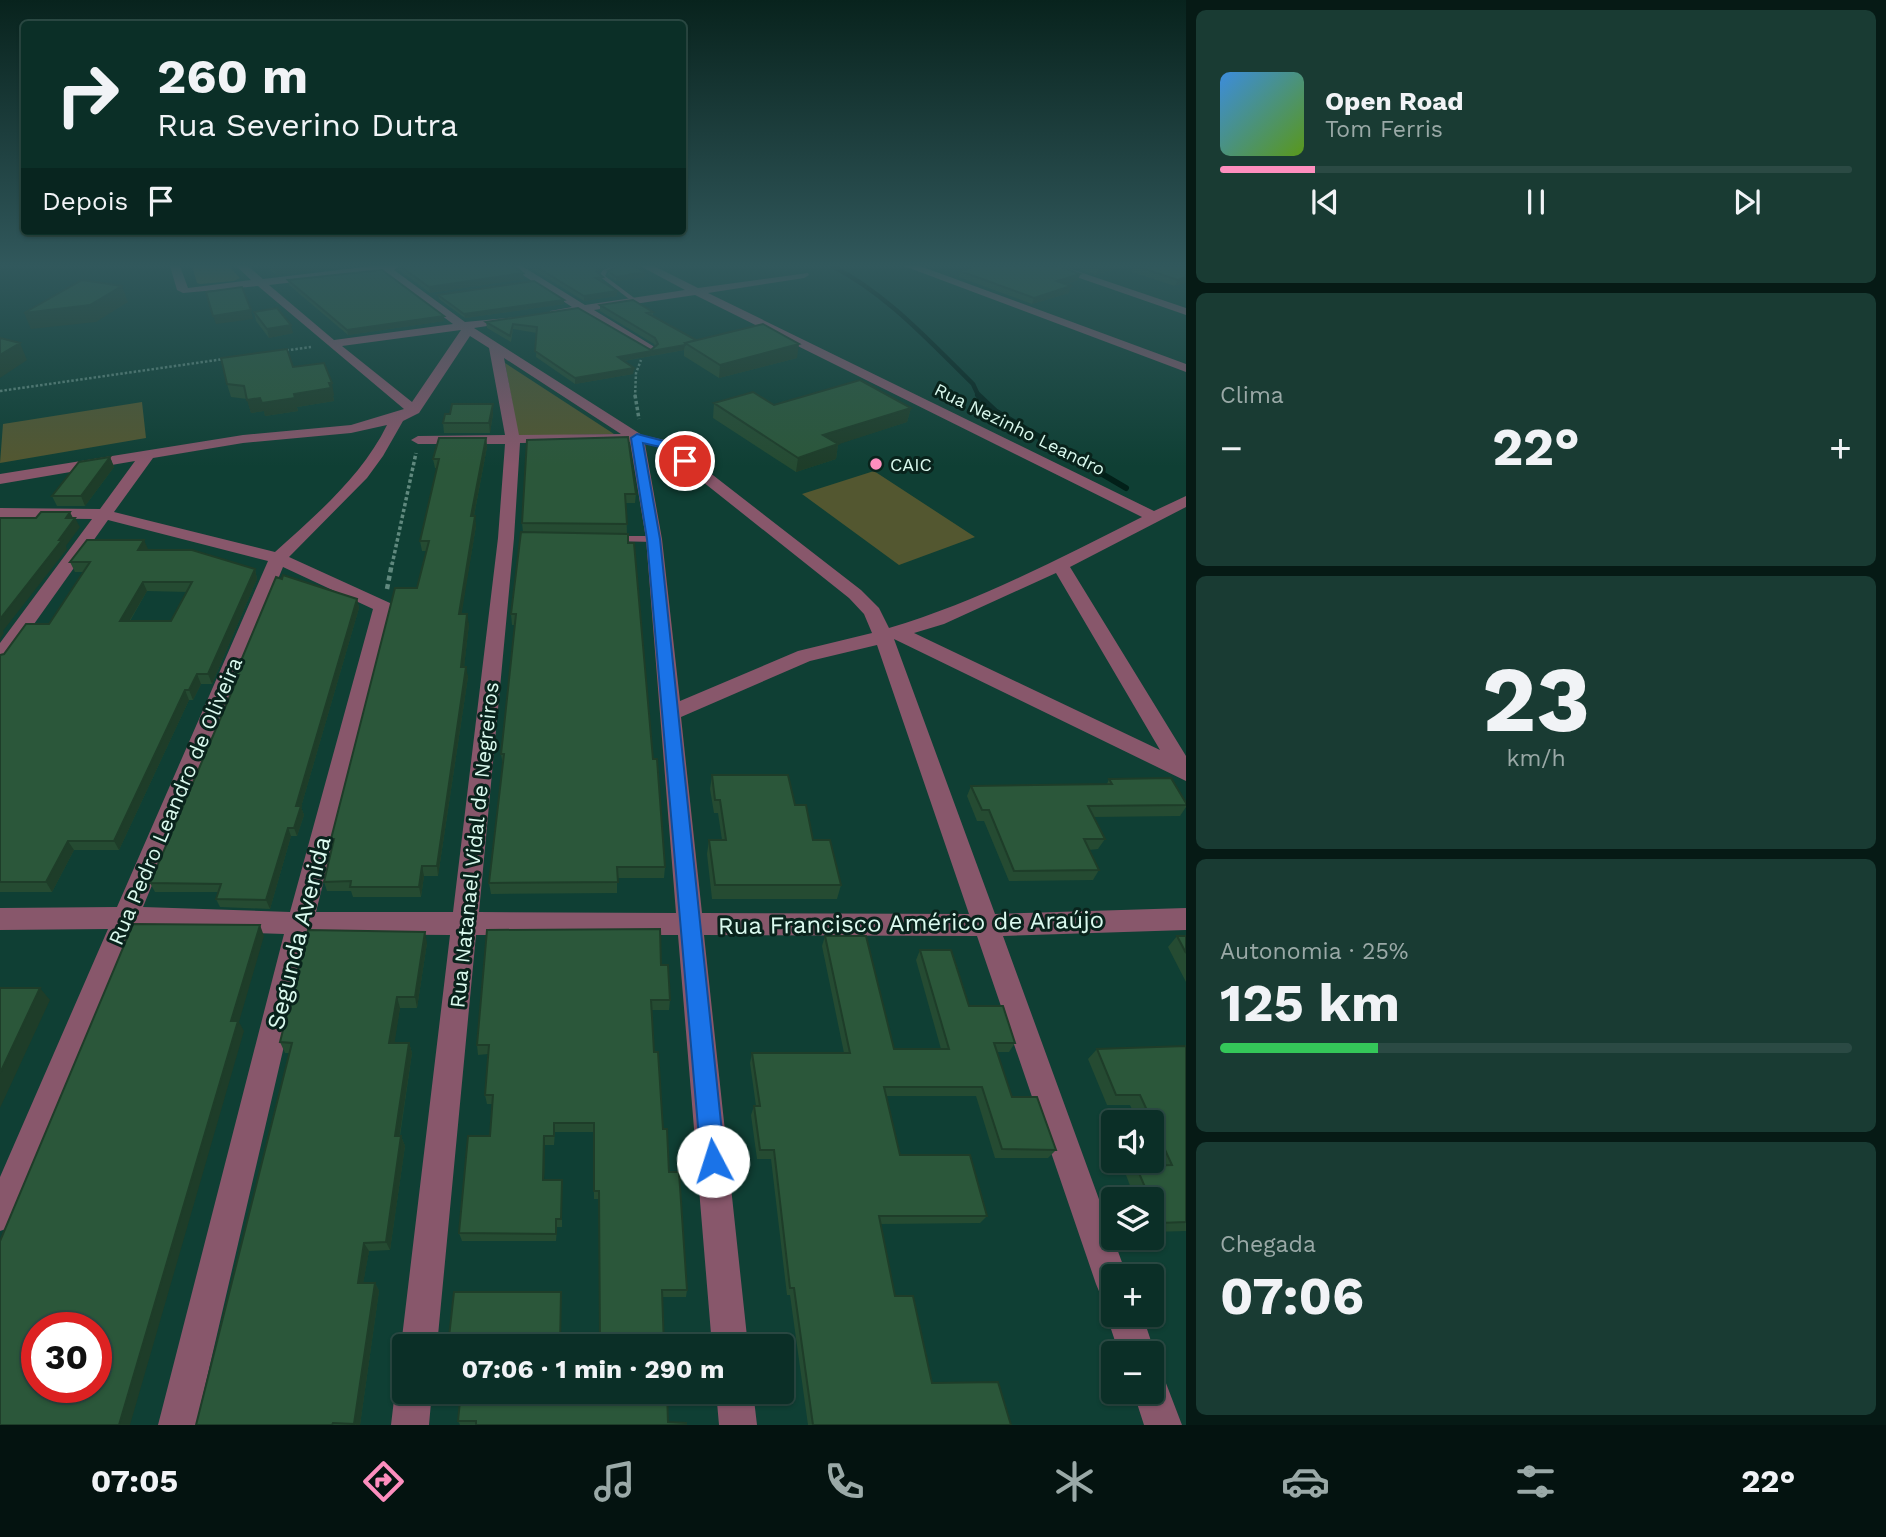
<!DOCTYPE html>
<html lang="pt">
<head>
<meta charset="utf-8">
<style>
  :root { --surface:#0b2f27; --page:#193b33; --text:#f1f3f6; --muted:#9aa9a7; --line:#2b4a44; --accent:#fd8ebe }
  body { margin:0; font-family:"Work Sans",sans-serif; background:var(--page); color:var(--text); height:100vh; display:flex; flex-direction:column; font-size:26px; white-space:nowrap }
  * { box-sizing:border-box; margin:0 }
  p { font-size:23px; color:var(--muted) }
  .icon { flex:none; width:38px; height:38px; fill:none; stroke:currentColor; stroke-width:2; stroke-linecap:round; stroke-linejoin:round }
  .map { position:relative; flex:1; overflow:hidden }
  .panel { display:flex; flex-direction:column; gap:10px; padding:10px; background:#061a15; width:700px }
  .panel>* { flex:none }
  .banner { position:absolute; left:21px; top:21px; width:665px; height:214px; border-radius:7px; box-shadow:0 2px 5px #0004,0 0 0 2px var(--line); background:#0b2f27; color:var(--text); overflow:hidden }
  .buttons { position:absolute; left:1101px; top:1110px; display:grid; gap:14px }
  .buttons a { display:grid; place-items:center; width:63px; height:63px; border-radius:7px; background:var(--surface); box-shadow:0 2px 5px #0004,0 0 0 2px var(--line); font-size:35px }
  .speed { position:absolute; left:21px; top:1312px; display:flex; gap:14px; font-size:35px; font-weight:700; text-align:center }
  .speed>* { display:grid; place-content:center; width:91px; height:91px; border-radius:50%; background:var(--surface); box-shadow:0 2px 5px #0004,0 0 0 2px var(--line); line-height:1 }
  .speed .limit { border:10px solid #d22; background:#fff; color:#111 }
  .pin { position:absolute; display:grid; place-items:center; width:60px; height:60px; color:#fff; margin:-30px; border:4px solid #fff; border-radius:50%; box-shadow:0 2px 7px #0007 }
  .me { position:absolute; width:77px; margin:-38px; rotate:355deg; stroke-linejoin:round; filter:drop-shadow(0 0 5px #0008) }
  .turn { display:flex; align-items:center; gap:24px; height:147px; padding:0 21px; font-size:32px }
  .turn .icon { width:91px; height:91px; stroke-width:2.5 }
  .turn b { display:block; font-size:49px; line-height:60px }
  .then { display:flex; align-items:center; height:66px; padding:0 21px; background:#0003; gap:14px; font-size:26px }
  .big { font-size:52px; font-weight:700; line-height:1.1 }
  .panel .widget { flex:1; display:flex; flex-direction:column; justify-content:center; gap:10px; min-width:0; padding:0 24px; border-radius:10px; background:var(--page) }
  .panel .dial { align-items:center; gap:0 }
  .dial b { font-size:91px; line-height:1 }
  .song { display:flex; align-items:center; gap:21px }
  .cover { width:84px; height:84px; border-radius:10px; background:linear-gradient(135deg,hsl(210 70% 55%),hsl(90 70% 35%)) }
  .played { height:7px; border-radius:4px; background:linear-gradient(90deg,var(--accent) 15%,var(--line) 15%) }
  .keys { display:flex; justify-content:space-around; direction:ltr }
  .heat { display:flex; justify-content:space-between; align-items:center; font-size:38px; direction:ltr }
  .charge { height:10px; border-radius:5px; background:linear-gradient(90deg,#34c759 25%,var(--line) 0) }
  .trip { position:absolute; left:392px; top:1334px; width:402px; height:70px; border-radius:7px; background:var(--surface); box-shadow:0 2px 5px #0004,0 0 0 2px var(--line); font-weight:700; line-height:70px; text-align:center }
  .menu { display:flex; height:112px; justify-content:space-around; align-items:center; background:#041310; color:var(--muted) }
  .menu .icon { width:49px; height:49px }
  .menu .selected { color:var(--accent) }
  .menu b { font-size:32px; color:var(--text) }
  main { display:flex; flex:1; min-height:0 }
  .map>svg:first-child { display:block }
  .green { fill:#535730 }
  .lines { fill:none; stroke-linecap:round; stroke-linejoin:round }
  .stream-far1 { stroke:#022019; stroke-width:4.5 }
  .stream { stroke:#022019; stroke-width:6 }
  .path-far2 { stroke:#60897e; stroke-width:2.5; stroke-dasharray:2.5 2; stroke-linecap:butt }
  .path-far1 { stroke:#60897e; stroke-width:3.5; stroke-dasharray:3.5 2.5; stroke-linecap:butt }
  .path { stroke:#60897e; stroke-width:4.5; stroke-dasharray:5 3.5; stroke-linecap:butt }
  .lane { fill:#88576b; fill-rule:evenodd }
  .street { fill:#88576b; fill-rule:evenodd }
  .wall { fill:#254b32; fill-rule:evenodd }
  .shaded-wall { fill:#1e3d29 }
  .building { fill:#2b573a; stroke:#1e3d29; stroke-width:2; fill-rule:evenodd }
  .route { fill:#1a73e8; stroke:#114b97; stroke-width:2 }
  .poi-dot { fill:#fd8ebe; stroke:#09231c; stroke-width:2.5 }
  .labels { text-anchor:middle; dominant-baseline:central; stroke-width:6; stroke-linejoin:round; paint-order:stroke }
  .far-street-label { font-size:18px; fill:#daf9ee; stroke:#09231c }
  .far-poi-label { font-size:18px; fill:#daf9ee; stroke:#09231c; text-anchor:start }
  .street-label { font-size:21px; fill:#daf9ee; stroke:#09231c }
  .near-street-label { font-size:24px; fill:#daf9ee; stroke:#09231c }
</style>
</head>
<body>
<main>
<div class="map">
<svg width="1186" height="1425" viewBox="0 0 1186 1425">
  <rect width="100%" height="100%" fill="#0f3f34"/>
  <path class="green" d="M192,266H229L240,278L234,281L200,284L197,283Z
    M505,363L614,434L518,436Z
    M142,402L146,438L0,463L3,424Z
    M874,471L975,537L899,565L802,494Z"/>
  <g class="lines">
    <path class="stream-far1" d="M832,266C887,294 929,341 973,384L979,397"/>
    <path class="stream" d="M978,395L995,411L1126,488"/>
    <path class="path-far2" d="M282,351L311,347
      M0,391L224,359
      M635,397L636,373L641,360"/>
    <path class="path-far1" d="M635,395L639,419
      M392,565L416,453"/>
    <path class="path" d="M387,589L392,563"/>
    <path class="lane" d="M615,266H624L607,272L605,276L637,300V302H633L599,276L603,270Z
      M614,536H654L658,539L654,542L611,541L610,539Z"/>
    <path class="street" d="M170,266H180L188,288L251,280L236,266H248L263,279L372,266H400L394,270L465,322L519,317V321L474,328L642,435L669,441L861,590L879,608L889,628C977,602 1060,558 1142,517L695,295L594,310L653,346L655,349L649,353L581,312L550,315V311L572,307L509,266H522L585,305L685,290L640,266H654L698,288L808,273L809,275L804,278L708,293L1154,511L1186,496V507L1070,567L1186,756V781L894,639L995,914L1186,908V930L1003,936L1127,1276H1113V1314H1142L1155,1353L1152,1362V1353H1119L1106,1314L1113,1301L1101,1296L1096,1284L977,936L704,935L748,1346H712L678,935H476L437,1346H404V1354L401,1346L450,935L310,934L196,1425H158L284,934L134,929L12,1227L0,1231V1177L108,929L0,930V908L117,907L268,561L108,520L7,662L0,663V643L92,519L0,518V508L100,509L135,461L0,484V474L243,435L351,425L404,409L258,286L183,293L177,290ZM383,272L453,324L334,340L269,285ZM461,330L412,402L342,346ZM470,336L489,348L505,435L418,436L411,440L418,444H505L498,538L453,912H316L392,607L390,603L289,557L367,478L383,456L403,421L419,413ZM504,358L621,434L519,435ZM387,425C362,476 316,515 275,552L114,512L153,458L243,443L351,433ZM630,442L646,539L676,913L479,912L514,538L520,443ZM645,444L659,447L849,598L864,614L872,633L798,651L680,701L662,539ZM283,567L373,609L290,912L143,907ZM1056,573L1160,750L914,633L944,624ZM877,645L969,914L702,913L681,717L810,661Z
      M904,266H920L1186,364V372Z
      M1045,266H1062L1186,308V315Z
      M1152,1373L1164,1378L1182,1425H1144L1133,1391H1152Z
      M404,1377V1391H432L429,1425H391L395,1391L401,1378Z
      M716,1391H753L757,1425H719Z"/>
  </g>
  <path class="wall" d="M266,266H346L276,275Z
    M398,266H514L524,279L430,293L399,270Z
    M527,266H606L602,268L599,273L603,283L617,291V296L584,301Z
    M1072,266H1124L1096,275Z
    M1134,266H1186L1175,286L1132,272Z
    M608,271L645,277L616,281L608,275Z
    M960,271L1080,274L1078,280L1066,284L1069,293L1032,304L959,277Z
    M288,280L444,316V321L348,335L289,285Z
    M438,295L564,304L465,318L439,299Z
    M600,305L653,312V316L696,340L797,358L719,378L684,356V350L624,361L634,368L633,374L575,384L536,357L537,333L513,329L511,342L487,328L486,322L578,308L651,350L655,346L654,344L600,311Z
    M254,312L293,333L269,338L256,321Z
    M293,367L334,395L333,396L334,401L297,407L298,411L265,416L264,411L251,413L247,399L231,397L227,384Z
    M714,403L911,408L907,422L838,444L836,459L796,472L713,418Z
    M493,404V414L490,433H444L443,423L450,414Z
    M486,438L487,447L474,516L476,526L461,614L469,624L464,667L468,677L438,876H424L421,897H353L351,891H327L324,882L333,844L331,839L417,588L427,551H422L420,541L437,468H435L433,459Z
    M527,440L636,494L635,503H626L627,533H531L653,759L665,867L664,878H617V893L491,894L489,883L503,765L501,754L515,625H512L511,614L523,532L522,523Z
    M110,457L114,467L85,506H57L52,496Z
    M148,549L147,550L255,569L257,579L212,684H201L193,700H189L119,850H74L52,892H0V655L4,654L49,624L84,572H75L70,562ZM147,591L187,592L171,621H130Z
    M357,599L359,608L301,807L304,815L297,836H291L270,909L220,907L216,899L218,892H155L150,883L237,681L235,675Z
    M712,775L795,805L813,840L841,885L837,899H712L707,854L709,840H722L718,813H714L710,789Z
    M1109,779L1186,803V807L1180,816L1093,817L1105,839L1098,849L1089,850L1099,870L1093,880L1009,881L984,821H977L967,796L971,786L1107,784Z
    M825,936L894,1049H941L916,960L920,950L969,1006L1015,1043L1009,1052H997L1012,1097L1056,1150L1048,1158H995L976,1096H886L900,1155L987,1216L980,1223L881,1224L895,1296L932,1383L1011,1425H808L790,1295H787L771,1159H757L751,1115L754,1106H756L750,1063L752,1053H844L822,946Z
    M1177,936H1186V982L1168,947Z
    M427,943L417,1008H400L394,1043H409L412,1053L400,1136H401L405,1146L390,1250L369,1251L363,1283H375L379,1291L360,1425H196L289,1053H285L280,1042Z
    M661,965L670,1000L669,1010H651L654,1052L663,1129L687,1290L686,1297H662L599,1199H594V1132H555L554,1145H545L544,1180L562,1189V1227H557L556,1241H462L459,1233L490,1136L493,1104H487L485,1095L488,1054L478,1055L477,1045Z
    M1186,1046V1231L1152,1232V1199H1135L1126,1175L1136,1166L1157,1165L1152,1154V1122H1138L1130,1105H1107L1088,1059L1097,1049Z
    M458,1421L668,1422L686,1425H460Z"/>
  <path class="shaded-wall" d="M45,266H76L46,270Z
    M301,266H346L276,275L275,270Z
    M599,266H606L602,268L596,276V271Z
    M1105,266H1124L1096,275L1099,268Z
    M645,272V277L616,281V277Z
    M523,273L524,279L430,293L429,287Z
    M1080,274L1078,280L1055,287L1057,281Z
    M1186,277V283L1175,286L1178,280Z
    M122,286L128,302L96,322L31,329L24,313Z
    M1071,286L1069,293L1032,304L1034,298Z
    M617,291V296L584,301V296Z
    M564,300V304L465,318L464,314Z
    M251,310L253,319L216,324L213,316Z
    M444,316V321L348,335L347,330Z
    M291,325L293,333L269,338L267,329Z
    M20,343L27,360L0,378V355Z
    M799,344L797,358L719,378L720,365Z
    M685,345L684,350L617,362L618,357Z
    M634,368L633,374L575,384V378Z
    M332,383L334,395L333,396L334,401L297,407L298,411L265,416L264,411L251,413L247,400Z
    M493,404V414L490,433L489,423Z
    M911,408L907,422L821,450L823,435Z
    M486,438L487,447L472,526L471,516Z
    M838,444L836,459L796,472L798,458Z
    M110,457L114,467L85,506L81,496Z
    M70,512L74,520L75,518L80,527L66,546L67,549L3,631L4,633L0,639V619L59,540L66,518Z
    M475,516L476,526L460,624L459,614Z
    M144,540L148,549L141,559L138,550Z
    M255,569L257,579L212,684L208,674Z
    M143,582L147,591L124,630L120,621Z
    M357,599L359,608L301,807L304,815L297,836L294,828L296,806Z
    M467,614L469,624L463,677L461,667Z
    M466,667L468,677L438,876L437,866Z
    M197,674L201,684L193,700L189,690Z
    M185,690L189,700L119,850L114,841Z
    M288,828L291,836L270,909L266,900Z
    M68,841L74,850L52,892L46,882Z
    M422,866L424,876L421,897L419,887Z
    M260,925L264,936L239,1022L244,1031L130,1425H119L231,1021Z
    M425,932L427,943L417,1008L415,997Z
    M40,988L50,1000L0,1108V1073Z
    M397,997L400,1008L393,1053L389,1043Z
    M409,1043L412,1053L398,1146L395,1136Z
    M401,1136L405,1146L390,1250L386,1242Z
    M544,1136L545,1145L544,1189L543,1180Z
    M364,1243L369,1251L362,1290L358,1283Z
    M375,1283L379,1291L360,1425H356L354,1424Z"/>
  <path class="building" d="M271,266H301L275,270Z
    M400,266H514L523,273L429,287Z
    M535,266H599L596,271L603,277L596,278L617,291L584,296Z
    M619,266H633L645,272L616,277L608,271Z
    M976,266H1059L1080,274L1057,281L1071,286L1034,298L960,271Z
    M1136,266H1186V277L1178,280Z
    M382,270L444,316L347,330L288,280Z
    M82,280L122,286L90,305L24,313Z
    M534,281L564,300L464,314L438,295Z
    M242,287L251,310L213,316L206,292Z
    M633,300L653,312L647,313L696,340L685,343V345L618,357L634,368L575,378L535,351L537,327L513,324L510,336L486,322L578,308L651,350L658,344L655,338L600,305Z
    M277,308L291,325L267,329L254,312Z
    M763,324L799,344L720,365L685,343Z
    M0,338L20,343L0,355Z
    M287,349L293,367L324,363L332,383H329L331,388L294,394L295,398L262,403L260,398L247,400L244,386L227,384L221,358Z
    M860,380L911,408L823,435L838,444L798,458L714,403L753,392L774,405Z
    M452,404H493L489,423H443L445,414H450Z
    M628,437L636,494H625L627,524L522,523L527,440Z
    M439,438H486L471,516H475L459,614H467L461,667H466L437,866H422L419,887H350L351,881L324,882L334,839H331L395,588H417L429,541H420L439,459H433Z
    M110,457L81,496H52L79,462Z
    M41,512H70L66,518H75L59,540H62L0,619V518H36Z
    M521,532L628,534V543H634L653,759H657L665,867H617L618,882L489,883L504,754H501L503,736L516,614H511Z
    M87,540H144L138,550H192L255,569L208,674H197L189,690H185L114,841H68L46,882H0V655L4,654L26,624H49L90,562H70ZM143,582H192L171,621H120Z
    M283,575L357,599L296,806H301L294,828H288L266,900L216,899L221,884L150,883L239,675H235L276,577L282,579Z
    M712,775H788L795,805H806L813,840H830L841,885H715L709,840H726L720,800H715Z
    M1171,778L1186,803V805L1088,806L1105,839H1084L1099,870L1014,871L989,810H982L971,786L1112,784L1109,779Z
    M133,924L260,925L231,1021H238L119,1425H0V1241ZM37,1328H96V1388H37Z
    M660,929L661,965H668L670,1000H651L654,1052H658L663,1129H667L669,1172H679L687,1290H662L664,1346H600L599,1191H594V1123H554V1136H544L543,1180H562L561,1219H556V1234L459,1233L468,1136H490L493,1095H485L489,1045H477L487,930Z
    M308,930L425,932L415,997H397L389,1043H409L395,1136H401L386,1242L364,1243L358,1283H375L354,1424L333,1423L332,1425H196L292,1043L280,1042Z
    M825,936H866L894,1049H949L920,950H951L969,1006H1003L1015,1043H994L1012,1097H1037L1056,1150L1002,1149L982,1087H884L900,1155H970L987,1216H879L895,1296H913L932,1383L998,1382L1011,1425H813L794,1288H790L774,1150H760L754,1106H760L752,1053H850Z
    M1177,936H1186V953Z
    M0,988H40L0,1073Z
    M1186,1046V1222L1160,1223L1152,1203V1199H1150L1136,1166L1172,1165L1140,1095H1116L1097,1049Z
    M454,1292H561L560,1346H448Z
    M461,1391H667L668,1422L686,1423V1425H476V1421H458Z"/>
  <linearGradient id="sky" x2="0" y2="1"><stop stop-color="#08231d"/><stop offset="0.57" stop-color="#31585c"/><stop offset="1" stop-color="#31585c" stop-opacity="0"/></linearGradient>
  <rect width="1186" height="466" fill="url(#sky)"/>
  <path class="route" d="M637,434L668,442L691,461L681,464L660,447L643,443L660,539L725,1161L722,1170L713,1173L705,1170L701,1161L647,539L631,438Z"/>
  <circle class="poi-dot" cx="876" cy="464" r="7"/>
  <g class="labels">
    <g class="far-street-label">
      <text transform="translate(1020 429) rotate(26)">Rua Nezinho Leandro</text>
    </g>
    <g class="far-poi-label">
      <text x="890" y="464">CAIC</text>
    </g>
    <g class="street-label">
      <text transform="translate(175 801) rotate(-67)">Rua Pedro Leandro de Oliveira</text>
      <text transform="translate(474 845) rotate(-84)">Rua Natanael Vidal de Negreiros</text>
    </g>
    <g class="near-street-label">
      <text transform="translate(911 923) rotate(-1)">Rua Francisco Américo de Araújo</text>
      <text transform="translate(299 933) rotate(-76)">Segunda Avenida</text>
    </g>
  </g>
</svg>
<div class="buttons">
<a><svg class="icon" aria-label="sound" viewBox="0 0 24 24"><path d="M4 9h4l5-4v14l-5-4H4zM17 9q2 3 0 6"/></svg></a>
<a><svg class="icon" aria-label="layers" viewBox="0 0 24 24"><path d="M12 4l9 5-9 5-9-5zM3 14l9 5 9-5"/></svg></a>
<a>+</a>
<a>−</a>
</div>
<div class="speed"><div class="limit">30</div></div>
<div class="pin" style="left:685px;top:461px;background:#d93025"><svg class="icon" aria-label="arrive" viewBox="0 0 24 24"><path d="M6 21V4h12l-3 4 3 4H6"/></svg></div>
<svg class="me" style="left:713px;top:1161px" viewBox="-20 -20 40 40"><circle r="19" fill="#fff"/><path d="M0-13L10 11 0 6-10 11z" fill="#1a73e8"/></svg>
<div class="trip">07:06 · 1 min · 290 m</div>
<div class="banner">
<div class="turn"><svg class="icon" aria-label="right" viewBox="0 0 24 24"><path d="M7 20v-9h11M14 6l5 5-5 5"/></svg><div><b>260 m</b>Rua Severino Dutra</div></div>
<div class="then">Depois<svg class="icon" aria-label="arrive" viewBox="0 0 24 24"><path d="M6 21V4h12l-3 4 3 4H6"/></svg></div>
</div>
</div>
<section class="panel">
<div class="widget">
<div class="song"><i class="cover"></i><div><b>Open Road</b><p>Tom Ferris</p></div></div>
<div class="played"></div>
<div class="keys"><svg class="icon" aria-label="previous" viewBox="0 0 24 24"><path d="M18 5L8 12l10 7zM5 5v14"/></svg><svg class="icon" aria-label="pause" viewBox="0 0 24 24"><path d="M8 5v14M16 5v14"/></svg><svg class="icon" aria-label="next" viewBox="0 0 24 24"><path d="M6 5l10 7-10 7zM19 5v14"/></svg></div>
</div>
<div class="widget"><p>Clima</p>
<div class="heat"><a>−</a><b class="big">22°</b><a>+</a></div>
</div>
<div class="widget dial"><b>23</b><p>km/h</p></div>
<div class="widget"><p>Autonomia · 25%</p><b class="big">125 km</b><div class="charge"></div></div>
<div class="widget"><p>Chegada</p><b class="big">07:06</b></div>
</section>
</main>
<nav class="menu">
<b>07:05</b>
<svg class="icon selected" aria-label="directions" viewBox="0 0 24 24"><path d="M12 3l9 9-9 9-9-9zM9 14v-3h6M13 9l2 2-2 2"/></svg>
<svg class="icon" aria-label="music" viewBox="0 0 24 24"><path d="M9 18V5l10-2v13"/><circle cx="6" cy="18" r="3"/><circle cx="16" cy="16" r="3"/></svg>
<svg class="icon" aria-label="phone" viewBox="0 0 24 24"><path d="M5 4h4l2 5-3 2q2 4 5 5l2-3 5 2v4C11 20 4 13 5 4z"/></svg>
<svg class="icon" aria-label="climate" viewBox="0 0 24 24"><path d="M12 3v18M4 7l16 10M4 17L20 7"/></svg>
<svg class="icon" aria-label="car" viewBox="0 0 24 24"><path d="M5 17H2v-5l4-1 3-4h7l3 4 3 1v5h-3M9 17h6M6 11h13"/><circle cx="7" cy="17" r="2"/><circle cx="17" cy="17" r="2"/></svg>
<svg class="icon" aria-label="filters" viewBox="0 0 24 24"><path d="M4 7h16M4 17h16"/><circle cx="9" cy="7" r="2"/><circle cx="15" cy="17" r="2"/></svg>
<b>22°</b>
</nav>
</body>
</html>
